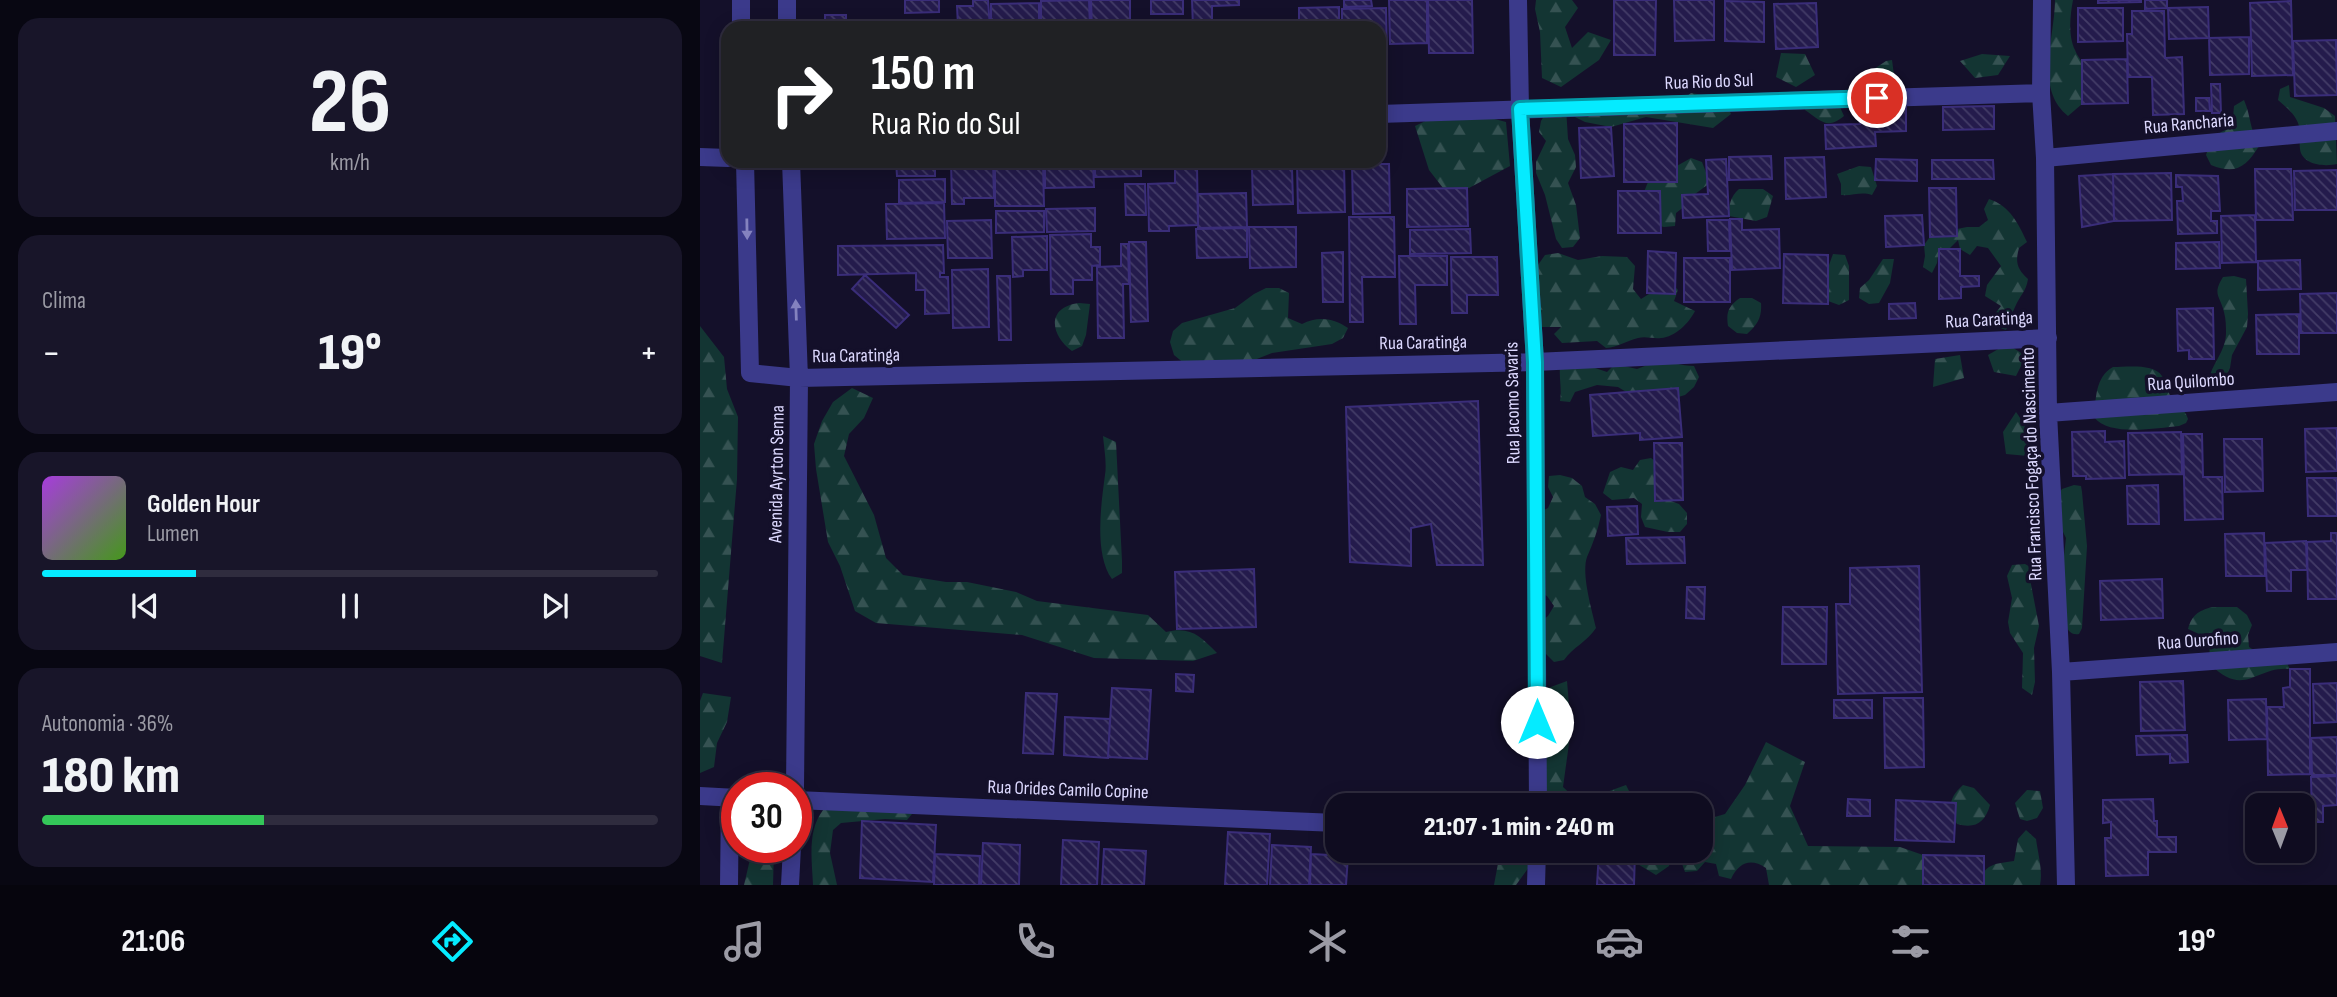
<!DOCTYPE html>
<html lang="pt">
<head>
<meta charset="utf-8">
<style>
  :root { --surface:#0f0c20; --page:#181529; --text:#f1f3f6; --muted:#9b9ba5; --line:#2f2c3e; --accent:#05ebff }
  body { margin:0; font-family:"Sofia Sans Condensed",sans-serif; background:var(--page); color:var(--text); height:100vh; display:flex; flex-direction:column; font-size:26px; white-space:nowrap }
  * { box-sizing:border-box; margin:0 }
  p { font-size:23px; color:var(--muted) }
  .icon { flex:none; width:38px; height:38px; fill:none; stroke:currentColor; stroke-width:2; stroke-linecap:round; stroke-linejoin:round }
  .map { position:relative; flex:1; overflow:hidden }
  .details { display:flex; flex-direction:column; gap:18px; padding:18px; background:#080712; width:700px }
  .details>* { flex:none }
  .banner { position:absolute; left:21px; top:21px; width:665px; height:147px; border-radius:21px; box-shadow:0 4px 18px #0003,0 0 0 2px var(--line); background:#202124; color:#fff; overflow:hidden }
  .needle { width:46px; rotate:359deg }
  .buttons { position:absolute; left:1545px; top:793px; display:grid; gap:14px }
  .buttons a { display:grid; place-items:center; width:70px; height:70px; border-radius:14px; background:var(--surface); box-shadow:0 4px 18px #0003,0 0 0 2px var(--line); font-size:35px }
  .speed { position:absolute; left:21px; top:772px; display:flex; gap:14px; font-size:35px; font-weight:700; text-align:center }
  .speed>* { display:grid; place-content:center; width:91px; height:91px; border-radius:50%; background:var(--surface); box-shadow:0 4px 18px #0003,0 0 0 2px var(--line); line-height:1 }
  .speed .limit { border:10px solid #d22; background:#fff; color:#111 }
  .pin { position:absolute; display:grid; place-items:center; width:60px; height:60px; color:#fff; margin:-30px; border:4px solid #fff; border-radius:50%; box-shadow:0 2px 7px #0007 }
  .me { position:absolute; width:77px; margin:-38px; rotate:0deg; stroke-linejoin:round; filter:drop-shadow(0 0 5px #0008) }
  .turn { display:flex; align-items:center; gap:24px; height:147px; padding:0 35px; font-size:32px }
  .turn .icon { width:91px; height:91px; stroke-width:2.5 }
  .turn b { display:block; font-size:49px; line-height:60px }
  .big { font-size:52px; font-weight:800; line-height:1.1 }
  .details .widget { flex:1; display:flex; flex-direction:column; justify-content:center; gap:10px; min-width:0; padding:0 24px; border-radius:21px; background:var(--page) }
  .details .dial { align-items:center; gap:0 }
  .dial b { font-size:91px; line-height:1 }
  .song { display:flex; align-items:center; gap:21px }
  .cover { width:84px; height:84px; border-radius:10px; background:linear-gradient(135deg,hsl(280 70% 55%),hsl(100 70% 35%)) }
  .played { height:7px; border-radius:4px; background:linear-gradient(90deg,var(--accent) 25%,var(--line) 25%) }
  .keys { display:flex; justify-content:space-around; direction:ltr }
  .heat { display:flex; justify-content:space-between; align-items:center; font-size:38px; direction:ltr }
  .charge { height:10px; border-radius:5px; background:linear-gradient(90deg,#34c759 36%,var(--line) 0) }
  .trip { position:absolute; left:625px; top:793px; width:388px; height:70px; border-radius:21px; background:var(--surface); box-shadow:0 4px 18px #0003,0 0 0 2px var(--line); font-weight:800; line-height:70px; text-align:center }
  .tab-bar { display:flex; height:112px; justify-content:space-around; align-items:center; background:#06050d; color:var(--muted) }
  .tab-bar .icon { width:49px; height:49px }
  .tab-bar .current { color:var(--accent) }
  .tab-bar b { font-size:32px; color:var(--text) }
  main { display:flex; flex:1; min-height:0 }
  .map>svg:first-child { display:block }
  .forest { fill:url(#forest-firs) }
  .building { fill:url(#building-back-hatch); stroke:#3a2d79; stroke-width:2 }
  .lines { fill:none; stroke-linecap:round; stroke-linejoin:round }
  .minor { stroke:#3b3a8b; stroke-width:18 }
  .oneway { fill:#8482bf }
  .route-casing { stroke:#0399a6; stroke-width:18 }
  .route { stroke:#05ebff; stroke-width:12 }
  .labels { text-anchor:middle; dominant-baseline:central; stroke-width:7; stroke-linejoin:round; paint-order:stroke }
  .street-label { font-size:19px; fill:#ddd9ff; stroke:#14102a }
</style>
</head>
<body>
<main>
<section class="details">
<div class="widget dial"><b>26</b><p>km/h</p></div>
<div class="widget"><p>Clima</p>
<div class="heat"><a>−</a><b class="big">19°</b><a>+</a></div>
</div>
<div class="widget">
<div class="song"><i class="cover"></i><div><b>Golden Hour</b><p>Lumen</p></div></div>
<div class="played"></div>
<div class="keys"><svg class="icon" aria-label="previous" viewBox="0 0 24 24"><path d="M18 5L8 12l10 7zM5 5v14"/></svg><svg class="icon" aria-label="pause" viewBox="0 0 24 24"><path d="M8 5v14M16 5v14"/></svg><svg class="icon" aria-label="next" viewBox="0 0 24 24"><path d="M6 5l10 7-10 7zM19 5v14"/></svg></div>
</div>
<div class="widget"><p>Autonomia · 36%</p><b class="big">180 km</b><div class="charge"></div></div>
</section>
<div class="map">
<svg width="1637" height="885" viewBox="0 0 1637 885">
  <defs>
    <pattern id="forest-firs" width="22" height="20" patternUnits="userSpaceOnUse" patternTransform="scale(1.75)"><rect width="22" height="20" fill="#133533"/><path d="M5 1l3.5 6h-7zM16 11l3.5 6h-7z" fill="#355252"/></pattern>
    <pattern id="building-back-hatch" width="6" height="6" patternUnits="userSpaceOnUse" patternTransform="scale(1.75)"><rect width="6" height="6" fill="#241b4c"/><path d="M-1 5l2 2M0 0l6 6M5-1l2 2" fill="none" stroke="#433c67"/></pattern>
  </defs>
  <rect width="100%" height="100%" fill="#14102a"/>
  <path class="forest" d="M836,0H872L878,8L865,27L872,48L888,32L911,40L899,60L861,87L842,78L840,32L835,9Z
    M1355,0H1373C1370,15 1368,36 1375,50C1377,56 1381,59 1383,65C1386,77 1383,92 1382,104L1368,116C1334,89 1355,37 1355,0Z
    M1081,53L1105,54L1115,75L1096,87L1076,77Z
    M1282,54L1310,56L1298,75L1275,78L1260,61Z
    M1192,60L1195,83L1177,95L1165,75L1186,61Z
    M1589,85L1590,97L1624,108L1635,116L1637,164C1624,167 1602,165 1600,149C1599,141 1601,134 1599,126C1596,115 1587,108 1578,100L1580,89Z
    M991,93L1003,95L1026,103L1031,114L1013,128L946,117L911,127L885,122L875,117L877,106L982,100Z
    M1110,100L1139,105L1144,116C1127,130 1121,121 1105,110Z
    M1544,100C1551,116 1550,131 1559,146C1546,167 1536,175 1511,165L1506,155C1511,141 1514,134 1528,129L1533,118L1534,106Z
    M866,108L868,139L875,155L876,167L868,183L876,205L880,238L873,247L862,248L856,239L845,195L836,173V162L846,141L839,132L841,121L847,111Z
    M736,116H783L806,122L810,166L769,188H743L729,170L715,126Z
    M991,158L1002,162L1010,183L991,197L985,206L976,213L975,226L964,227L952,224L944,192L948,182Z
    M1159,166L1171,167L1177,186L1172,195C1161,191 1153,196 1141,195V184L1137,174Z
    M1039,189H1063L1073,196L1067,217L1056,221L1029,216C1029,205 1030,197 1039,189Z
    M1289,199C1310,206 1318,223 1327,242L1319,248C1315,262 1317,269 1328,279C1326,292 1320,295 1315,307C1311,314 1310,322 1306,330L1295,326L1294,315L1301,306L1285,296L1287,285L1301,266L1288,248L1277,246L1270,255L1260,249L1258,240L1250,248L1239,249L1237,263L1232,273L1223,267L1225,256L1224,245L1232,234L1267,227H1279L1288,220L1284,209Z
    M858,253L878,260L902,256L927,257L935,266L933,289L941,299L970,281L978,290L974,301L995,311C989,323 975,337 961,338C953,339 946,336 938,338C926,341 918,347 906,348L897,341L862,343L854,334L861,327H841L838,265L845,255Z
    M1133,254L1145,255L1149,266V300L1139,305L1128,301L1129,265Z
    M1183,259H1194L1190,283L1179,303L1169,304L1159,298L1160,288L1169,280Z
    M1534,276L1546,279L1548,314L1547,327L1532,355L1530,368L1519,389L1508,386C1509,366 1525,354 1526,334C1526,327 1526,319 1524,312C1520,295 1512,295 1523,277Z
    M566,288H579L589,293L588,318L602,324C618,316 633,318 648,328L643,338L632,344L572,353L534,368L485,364L474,355L470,342L473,331L482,323L535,308L554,294Z
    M1040,298H1052L1061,303C1062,317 1058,324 1047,334L1037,333L1028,326C1026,313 1028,306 1040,298Z
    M379,303L390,304L386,335L382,346L372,351C350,335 346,307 379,303Z
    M0,326L24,357L27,389L38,417L37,479L22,663L0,656Z
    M1307,344L1326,356L1316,376L1294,372L1288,355Z
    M1260,355L1264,378L1233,387L1235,359Z
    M958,361C971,361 981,366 994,366L999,377L994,387L985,395L968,400L928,393L918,387L897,385L875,392L870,402L860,401C862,389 859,379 860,367L883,364L907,372L915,364L937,369Z
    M1413,367C1426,367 1454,363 1462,376C1467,382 1467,391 1471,397C1476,406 1485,408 1488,419L1486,423L1479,426C1456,428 1409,437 1394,417C1396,399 1395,377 1413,367Z
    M152,388L173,398L164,418L149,434L144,456L174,515L186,558L203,575L246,582H267L316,592L337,601L448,615L466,632C491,626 500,636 517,653L493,661L394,658L322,635L176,623L155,611L140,566L128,542L116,469L114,444L122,421L133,402Z
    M1316,412L1330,432L1328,456L1306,454L1303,432Z
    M403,436L416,442L422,561V573L412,579C394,554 401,505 405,475C407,463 404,448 403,436Z
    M951,458L959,464L968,500L979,504L987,513V524L980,532H968L945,527L941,517L942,504L934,498L912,500L903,493L910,472L921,467L933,470L940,460Z
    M860,475L872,478L882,486L885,497L895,504L901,515C898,530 893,543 887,557C881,574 892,610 896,628C887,642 873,647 864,660L854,662L838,646L839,623L848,616L854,606L847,596L836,591L838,513L848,508L853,497L848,487L849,476Z
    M1374,485L1381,486L1382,492L1387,546L1382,628L1379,634C1372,635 1369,632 1366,626L1363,564L1366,538L1358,522L1357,496L1362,489Z
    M1325,564L1332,568L1330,579L1339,626L1334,648L1335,682L1332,695L1322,688L1323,653L1310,633L1308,622L1312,598L1307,576L1312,565Z
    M1512,607H1537L1547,615L1552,625L1548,635L1549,647L1560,654L1584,658L1590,669C1556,665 1545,700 1509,663L1510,639L1488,629C1492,615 1498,611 1512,607Z
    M867,681L871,729L863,787L879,802L926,785L936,805H845L832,694Z
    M3,693L31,697L27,722L17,743L14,767L0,773V701Z
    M1066,742L1105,762L1090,806L1108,846L1200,847L1223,855V885H1069L1066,868C1051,858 1039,862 1031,879L1019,876L1016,864L1005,862L997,871L985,872L981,861L971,856L969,866L956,875L936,863L904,851L1001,850V821L1025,814L1045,785Z
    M1263,785L1274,788L1290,805C1285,823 1275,829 1257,824C1247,809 1249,797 1263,785Z
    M1327,790L1340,791L1343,808L1337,818L1327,821L1320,819L1315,803Z
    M205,804L212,814L207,820L185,819L141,823L133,830L130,853L137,885H113C112,860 107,831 123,810Z
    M1326,830L1336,839C1338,854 1343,871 1340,885H1278C1285,863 1294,864 1314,861L1318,839Z
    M74,849L73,885H44L51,855Z
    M805,851H821L829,856V867L816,885H794L799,858Z
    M851,851V850L893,851L877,863L853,862Z"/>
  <path class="building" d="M205,0H239V12L205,13Z
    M273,0H288L290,28H250V26H258L257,6H273Z
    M389,0L390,28H341V1Z
    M391,0H430V28H392Z
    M451,0H483V14H451Z
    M492,0H539V5L512,6V28H493Z
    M644,0H671L672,6L644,7Z
    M689,0H727V43L690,44Z
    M728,0H772L773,53H729Z
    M914,0H956L955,55H914Z
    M974,0H1014V40L975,41Z
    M1398,0H1441V2L1398,3Z
    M1445,0H1467V8L1445,9Z
    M1025,1L1064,2V42L1025,41Z
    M1591,1L1593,75L1552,76L1550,3Z
    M339,3V28H291V4Z
    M1116,3L1118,47L1076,49L1074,4Z
    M639,7V28H599V8Z
    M1508,7L1509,38L1469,39L1468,8Z
    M686,8L687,58H679V28H642V9Z
    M1378,8H1423V41L1378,42Z
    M1432,11H1464L1465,58L1482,57L1484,114L1453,115L1452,77H1428L1427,34H1432Z
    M125,15H146V28H125Z
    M234,21V28H185V22Z
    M1549,37V74L1510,75L1509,38Z
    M1636,40L1637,95L1595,96L1593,41Z
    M1427,59L1428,103L1382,104V60Z
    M1511,84H1520L1521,113H1512Z
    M1496,98H1509L1510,111H1496Z
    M1206,104V131L1175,132L1176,146L1126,149L1125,125L1160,124L1158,107Z
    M1294,106V129L1243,130V107Z
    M977,123V182H924V124Z
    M911,127L914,176L881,178L879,128Z
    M1071,156L1072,179L1029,180V157Z
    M1124,157L1126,197L1086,199L1085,158Z
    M1026,159L1029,216L983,218L982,195L1008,194L1006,160Z
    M1176,159L1217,160V181L1175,180Z
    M1232,160H1293L1294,179H1232Z
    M196,161H235V176H197Z
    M251,161H293L294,198H264V204H252Z
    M345,161H393L394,187L345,188Z
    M395,161H441V176L395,177Z
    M343,162L344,206H295V163Z
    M644,163L645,212L598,213L597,164Z
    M652,164H689L690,213L653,214Z
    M475,166H497L498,225L469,226V231H449L448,184L475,183Z
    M592,167L593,204L553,205L552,168Z
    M1555,169H1591L1593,220H1556Z
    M1637,170V210H1595L1594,171Z
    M1471,173L1472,220L1414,221L1413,174Z
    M1413,174L1414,221L1382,227L1379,176Z
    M1476,175L1518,176L1520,211H1511V221H1517V233L1478,234L1477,201H1483L1482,187H1476Z
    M245,179V202L199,203V180Z
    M425,184H445L446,215H426Z
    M767,188L768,226L707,227V189Z
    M1229,188H1256L1257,236L1230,237Z
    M918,191H960L961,233H918Z
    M546,193L547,227L498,228V194Z
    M244,203L245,238L187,239L186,204Z
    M395,208V231L347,232L346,209Z
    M296,211H344V232L296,233Z
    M1222,215L1224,245L1186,247L1185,216Z
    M1555,215L1556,262L1522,263L1521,216Z
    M649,217H694L695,277H662L663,322H650Z
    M1030,219H1042V230L1079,229L1080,268L1032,270Z
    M291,220L292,258H248L247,221Z
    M1007,220H1029L1030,251H1008Z
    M549,227H596V267L550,268Z
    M547,228V257L497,258L496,229Z
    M770,229L771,253L710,254V230Z
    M391,234V247H400V265L392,266V280H373V294H351L350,235Z
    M347,236V270H323V276L313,277L312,237Z
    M429,242H446L448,321L431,322Z
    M1519,242L1520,268L1476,269V243Z
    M421,244H428L429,284H423L424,338H398L397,267L421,266Z
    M243,245L244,273H240V277H248L249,313L225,314V290H216V273L138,275V246Z
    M1239,249H1260V276H1279V286L1261,287V298L1239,299Z
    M948,251L976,253L975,294L947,293Z
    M643,252V302H623L622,253Z
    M1084,254L1128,255V304L1083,303Z
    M699,256H747V285H715L716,324H700Z
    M751,257H797L798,295H767V313H752Z
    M984,258H1030V302H984Z
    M1600,260L1601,289L1558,290V261Z
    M288,269L289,327L253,328L252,270Z
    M165,275L209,315L196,328L152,289Z
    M297,276H310L311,340H299Z
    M1637,293V333H1601L1600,294Z
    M1215,303L1216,318L1189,319V304Z
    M1513,308L1514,359H1489V350L1478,351L1477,309Z
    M1599,314V354H1557L1556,315Z
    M978,388L982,437L940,440V433L893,436L890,395Z
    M778,401L783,565H737L731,524L711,528V566L650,562L646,407Z
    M1637,428V471L1606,472L1605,429Z
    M1405,431V442L1424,441L1425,478L1386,479V476H1373L1372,432Z
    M1481,432L1482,474L1429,475L1428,433Z
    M1483,434H1502L1503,477H1522L1523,519L1485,520Z
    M1524,439H1562L1563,491L1525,492Z
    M954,443H982L983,500L955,501Z
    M1607,478H1637V516H1608Z
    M1458,485L1459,524H1428L1427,486Z
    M937,506L938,534L908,536L907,507Z
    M1564,533L1565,576H1526L1525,534Z
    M1631,533H1637V599H1608L1607,542L1631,541Z
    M984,537L985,563L927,564L926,538Z
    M1606,541L1607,570H1591V591H1567L1565,543Z
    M1219,566L1222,692L1138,694L1136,604H1150V568Z
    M554,569L556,627L477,629L475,572Z
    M1462,579L1463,618L1401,620L1400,581Z
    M987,587H1005L1004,619L986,618Z
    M1083,607H1127L1126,664H1082Z
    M1590,669H1610V774L1568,775L1567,707H1584L1583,688L1590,687Z
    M476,674L494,675L493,692L476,691Z
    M1483,681L1485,730L1441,731L1440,682Z
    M1637,683V722L1614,723L1613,684Z
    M412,688L451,690L447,759L408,757Z
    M326,693L357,694L353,754L323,753Z
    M1184,698H1223L1224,767L1185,768Z
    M1566,699L1567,739L1529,740L1528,700Z
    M1134,700H1172V718H1134Z
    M365,717L410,719L408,758L364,755Z
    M1487,735L1488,762L1470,763V754L1437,755L1436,736Z
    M1637,737V775H1612L1611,738Z
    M1637,776V805L1623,806V822H1612L1611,777Z
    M1148,799L1170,800V816H1147Z
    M1453,799L1454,821H1457V837H1476V852H1448V875L1406,876L1405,838H1411V822L1403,823V800Z
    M1196,800L1256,803L1254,842L1195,840Z
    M162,821L236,825L233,882L160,878Z
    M528,832L570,834L567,885H525Z
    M363,840L399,842L397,885H361Z
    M283,843L320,845L319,885H281Z
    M572,845L611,847L609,885H570Z
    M404,849L446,851L444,885H402Z
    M899,851L935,852L934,885H897Z
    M235,854L280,856L279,885H234Z
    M611,854L648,856L646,885H610Z
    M1223,855L1284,856V885H1223Z"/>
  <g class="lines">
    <path class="minor" d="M41,0V28
      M87,0V28
      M818,0L820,109L835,362L838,805
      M1342,0L1341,93L1345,158L1348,413L1361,672L1366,885
      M679,114L1341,93
      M0,157L28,158
      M1345,158L1637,131
      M45,161L50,373L99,378L835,362L1348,338
      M91,161L99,378L95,788
      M1348,413L1637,392
      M1361,672L1637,652
      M0,796L37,798
      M96,800L637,823
      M29,885L30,798
      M90,885L92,847
      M836,885L837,850"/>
  </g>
  <defs><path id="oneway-solid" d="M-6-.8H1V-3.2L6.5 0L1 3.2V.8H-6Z" transform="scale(1.75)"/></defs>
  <g class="oneway">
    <use href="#oneway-solid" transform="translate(47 229) rotate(89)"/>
    <use href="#oneway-solid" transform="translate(96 310) rotate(-92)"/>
  </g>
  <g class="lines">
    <defs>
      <path id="route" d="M837,722L835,362L820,109L1177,98"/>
    </defs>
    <use href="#route" class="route-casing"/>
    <use href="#route" class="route"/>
  </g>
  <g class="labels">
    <g class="street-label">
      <text transform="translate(1009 82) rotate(-2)">Rua Rio do Sul</text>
      <text transform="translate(1489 124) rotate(-5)">Rua Rancharia</text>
      <text transform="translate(1289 320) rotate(-3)">Rua Caratinga</text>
      <text transform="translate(723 343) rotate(-1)">Rua Caratinga</text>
      <text transform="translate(156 356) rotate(-1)">Rua Caratinga</text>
      <text transform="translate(1491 382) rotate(-4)">Rua Quilombo</text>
      <text transform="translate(813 403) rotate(-91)">Rua Jacomo Savaris</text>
      <text transform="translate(1332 464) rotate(-92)">Rua Francisco Fogaça do Nascimento</text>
      <text transform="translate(77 474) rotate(-89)">Avenida Ayrton Senna</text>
      <text transform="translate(1498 641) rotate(-4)">Rua Ourofino</text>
      <text transform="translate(368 790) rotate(2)">Rua Orides Camilo Copine</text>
    </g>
  </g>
</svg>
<div class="buttons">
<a><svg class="needle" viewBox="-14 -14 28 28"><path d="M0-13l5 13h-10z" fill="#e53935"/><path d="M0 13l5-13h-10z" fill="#9b9ba5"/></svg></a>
</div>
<div class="speed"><div class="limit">30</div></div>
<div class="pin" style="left:1177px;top:98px;background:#d93025"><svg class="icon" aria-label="arrive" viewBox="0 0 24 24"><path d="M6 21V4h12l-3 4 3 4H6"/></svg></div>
<svg class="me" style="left:837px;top:722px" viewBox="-20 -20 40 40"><circle r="19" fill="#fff"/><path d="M0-13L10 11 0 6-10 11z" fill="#05ebff"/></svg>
<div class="trip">21:07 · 1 min · 240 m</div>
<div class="banner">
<div class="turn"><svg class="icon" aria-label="right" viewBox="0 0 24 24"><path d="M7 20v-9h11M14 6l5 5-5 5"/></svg><div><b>150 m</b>Rua Rio do Sul</div></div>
</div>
</div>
</main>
<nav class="tab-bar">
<b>21:06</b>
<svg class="icon current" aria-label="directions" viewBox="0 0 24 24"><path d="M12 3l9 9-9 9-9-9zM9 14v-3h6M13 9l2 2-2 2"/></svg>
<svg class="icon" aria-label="music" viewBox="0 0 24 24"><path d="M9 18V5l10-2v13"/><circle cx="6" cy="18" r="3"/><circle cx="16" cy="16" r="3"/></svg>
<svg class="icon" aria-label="phone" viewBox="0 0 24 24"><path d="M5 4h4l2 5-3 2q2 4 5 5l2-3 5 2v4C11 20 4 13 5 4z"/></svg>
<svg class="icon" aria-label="climate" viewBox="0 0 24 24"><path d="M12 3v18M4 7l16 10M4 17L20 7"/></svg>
<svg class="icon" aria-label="car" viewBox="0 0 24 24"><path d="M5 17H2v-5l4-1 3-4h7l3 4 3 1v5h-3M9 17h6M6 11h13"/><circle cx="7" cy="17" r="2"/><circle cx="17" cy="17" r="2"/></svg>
<svg class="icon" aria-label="filters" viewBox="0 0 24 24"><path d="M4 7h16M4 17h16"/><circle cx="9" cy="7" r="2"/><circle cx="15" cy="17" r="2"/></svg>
<b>19°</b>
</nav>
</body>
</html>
